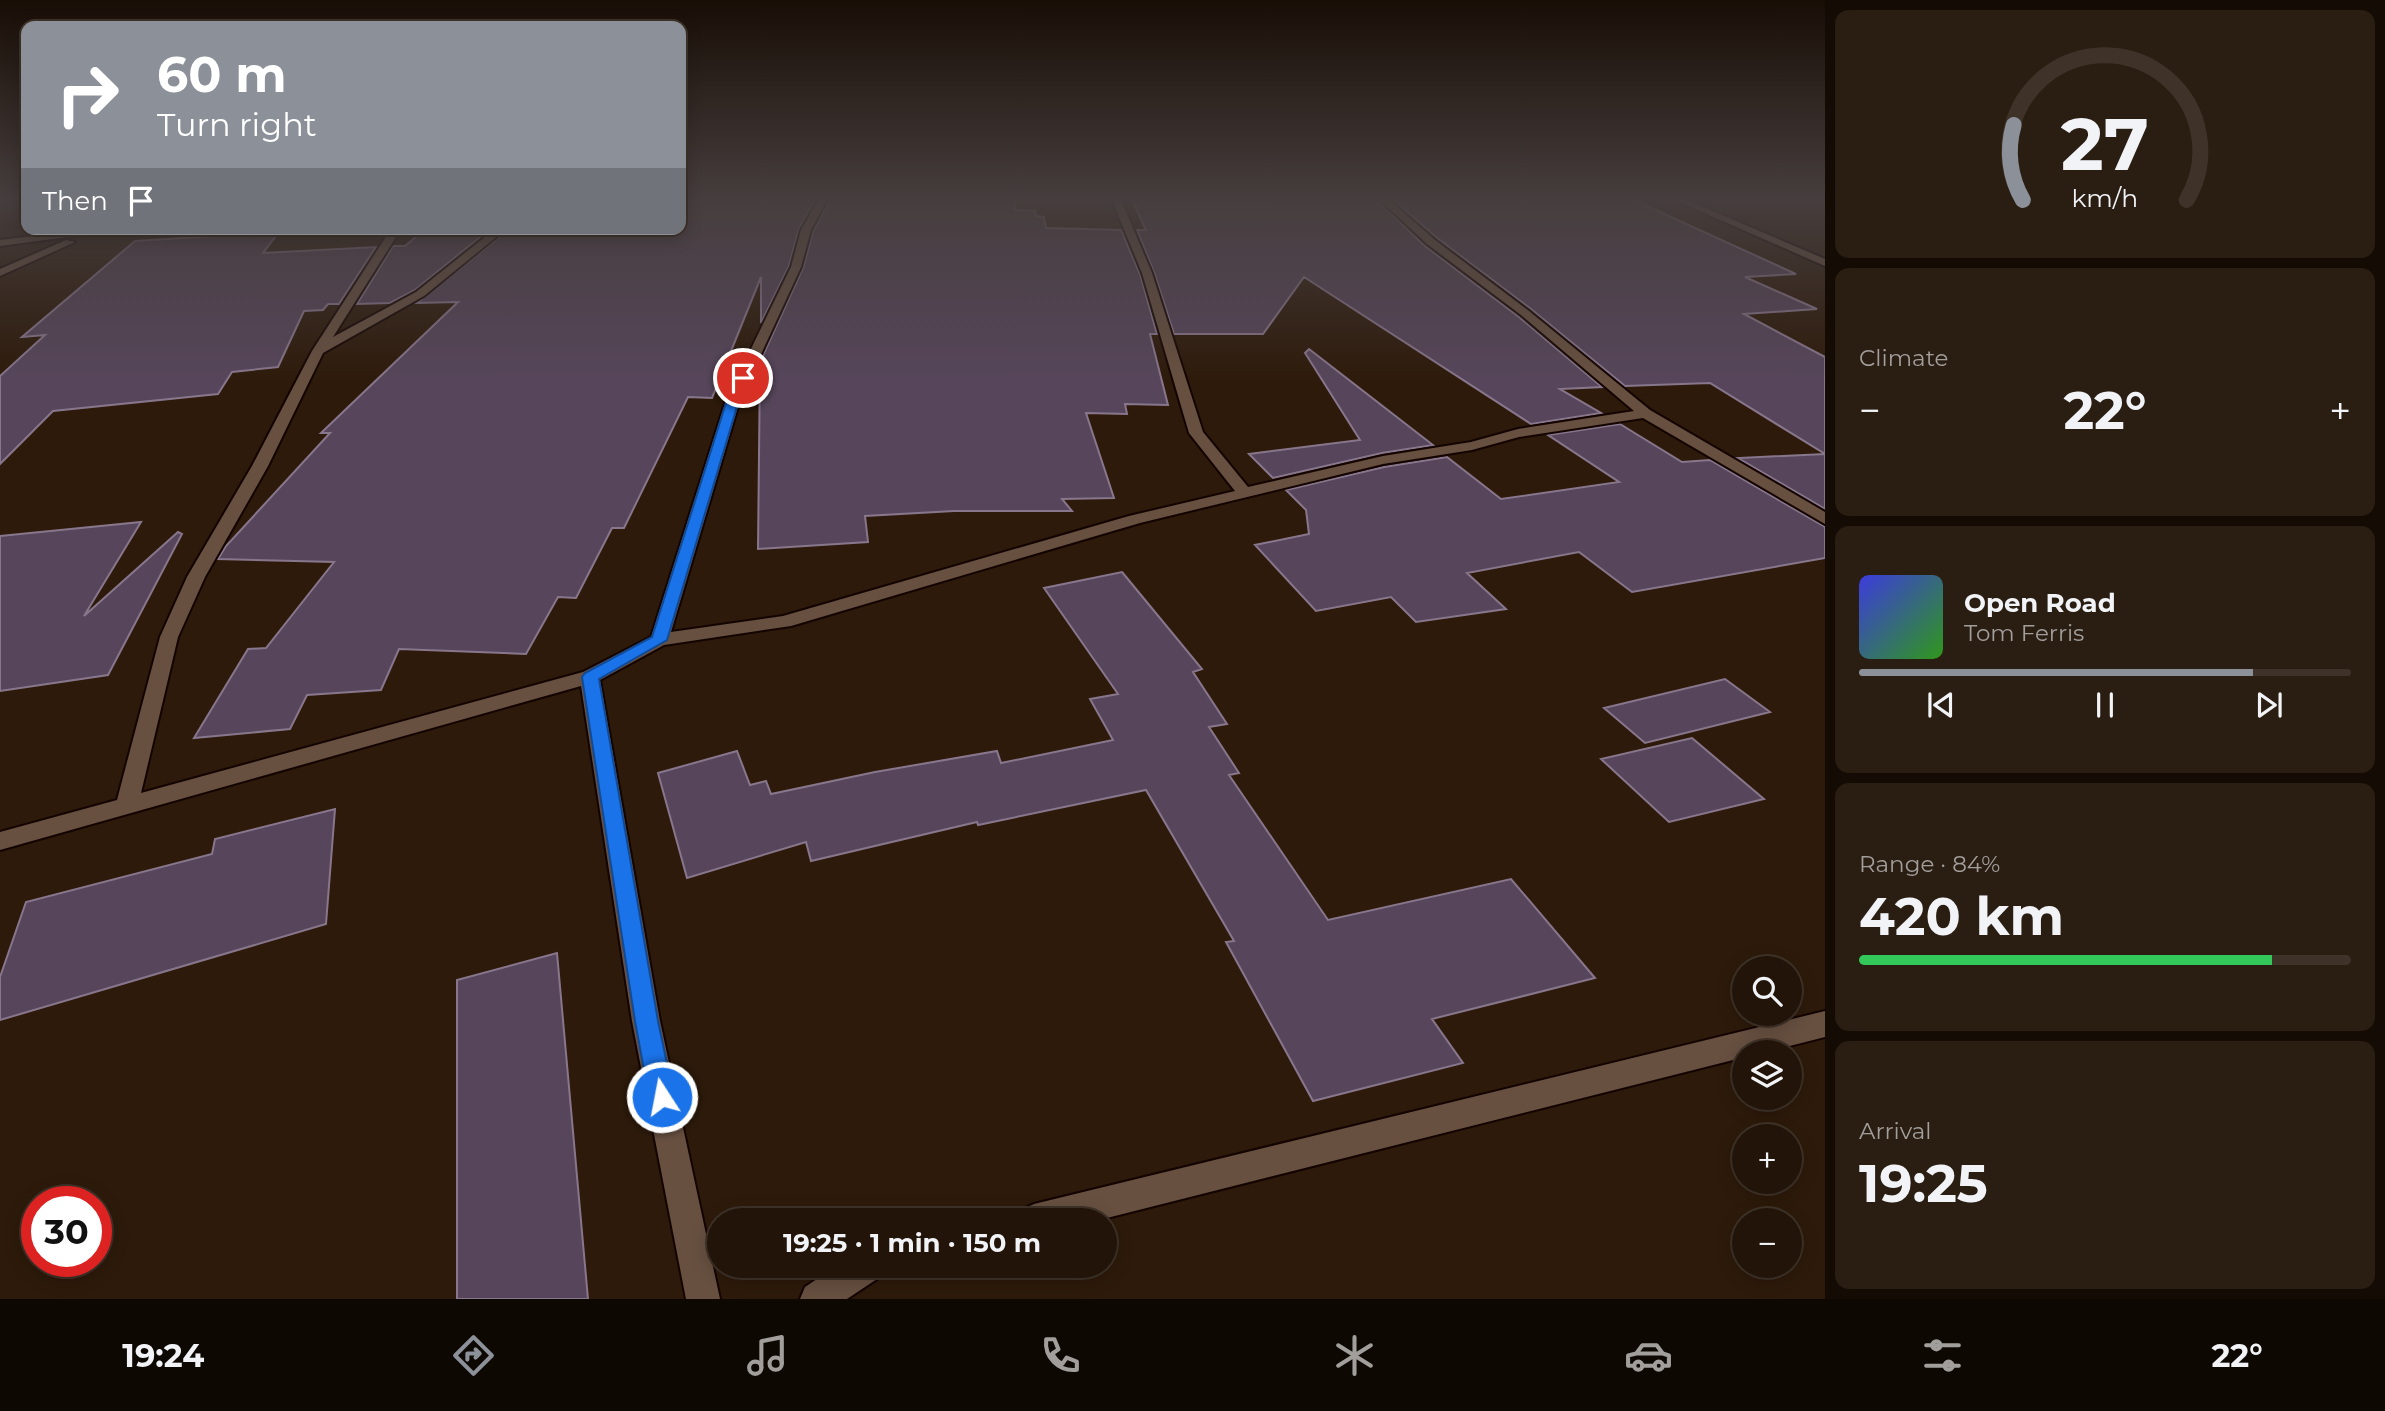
<!DOCTYPE html>
<html lang="en">
<head>
<meta charset="utf-8">
<style>
  :root { --surface:#221408; --page:#2a1d12; --text:#f1f3f6; --muted:#a29e9c; --line:#3f3329; --accent:#8c9099 }
  body { margin:0; font-family:Montserrat,sans-serif; background:var(--page); color:var(--text); height:100vh; display:flex; flex-direction:column; font-size:26px; white-space:nowrap }
  * { box-sizing:border-box; margin:0 }
  p { font-size:23px; color:var(--muted) }
  .icon { flex:none; width:38px; height:38px; fill:none; stroke:currentColor; stroke-width:2; stroke-linecap:round; stroke-linejoin:round }
  .map { position:relative; flex:1; overflow:hidden }
  .sheet { display:flex; flex-direction:column; gap:10px; padding:10px; background:#130b04; width:560px }
  .sheet>* { flex:none }
  .hud { position:absolute; left:21px; top:21px; width:665px; height:214px; border-radius:14px; box-shadow:0 4px 18px #0003,0 0 0 2px var(--line); background:#8c9099; color:#fff; overflow:hidden }
  .fabs { position:absolute; left:1732px; top:956px; display:grid; gap:14px }
  .fabs a { display:grid; place-items:center; width:70px; height:70px; border-radius:50%; background:var(--surface); box-shadow:0 4px 18px #0003,0 0 0 2px var(--line); font-size:35px }
  .speed { position:absolute; left:21px; top:1186px; display:flex; gap:14px; font-size:35px; font-weight:700; text-align:center }
  .speed>* { display:grid; place-content:center; width:91px; height:91px; border-radius:50%; background:var(--surface); box-shadow:0 4px 18px #0003,0 0 0 2px var(--line); line-height:1 }
  .speed .limit { border:10px solid #d22; background:#fff; color:#111 }
  .pin { position:absolute; display:grid; place-items:center; width:60px; height:60px; color:#fff; margin:-30px; border:4px solid #fff; border-radius:50%; box-shadow:0 2px 7px #0007 }
  .me { position:absolute; width:77px; margin:-38px; rotate:349deg; stroke-linejoin:round; filter:drop-shadow(0 0 5px #0008) }
  .turn { display:flex; align-items:center; gap:24px; height:147px; padding:0 21px; font-size:32px }
  .turn .icon { width:91px; height:91px; stroke-width:2.5 }
  .turn b { display:block; font-size:49px; line-height:60px }
  .then { display:flex; align-items:center; height:66px; padding:0 21px; background:#0003; gap:14px; font-size:26px }
  .big { font-size:52px; font-weight:700; line-height:1.1 }
  .sheet .widget { flex:1; display:flex; flex-direction:column; justify-content:center; gap:10px; min-width:0; padding:0 24px; border-radius:14px; background:var(--page) }
  .sheet .dial { align-items:center; gap:0 }
  .dial svg { height:182px; overflow:visible; fill:none; stroke:var(--line); stroke-width:7; stroke-linecap:round; text-anchor:middle }
  .dial text { fill:var(--text); stroke:none }
  .song { display:flex; align-items:center; gap:21px }
  .cover { width:84px; height:84px; border-radius:10px; background:linear-gradient(135deg,hsl(240 70% 55%),hsl(110 70% 35%)) }
  .played { height:7px; border-radius:4px; background:linear-gradient(90deg,var(--accent) 80%,var(--line) 80%) }
  .keys { display:flex; justify-content:space-around; direction:ltr }
  .heat { display:flex; justify-content:space-between; align-items:center; font-size:38px; direction:ltr }
  .charge { height:10px; border-radius:5px; background:linear-gradient(90deg,#34c759 84%,var(--line) 0) }
  .trip { position:absolute; left:707px; top:1208px; width:410px; height:70px; border-radius:35px; background:var(--surface); box-shadow:0 4px 18px #0003,0 0 0 2px var(--line); font-weight:700; line-height:70px; text-align:center }
  .menu { display:flex; height:112px; justify-content:space-around; align-items:center; background:#0e0803; color:var(--muted) }
  .menu .icon { width:49px; height:49px }
  .menu .on { color:var(--accent) }
  .menu b { font-size:32px; color:var(--text) }
  main { display:flex; flex:1; min-height:0 }
  .map>svg:first-child { display:block }
  .building { fill:#57465b; stroke:#88768c; stroke-width:2 }
  .lines { fill:none; stroke-linecap:round; stroke-linejoin:round }
  .minor-casing { stroke:#140400; stroke-width:4 }
  .minor { fill:#675040; fill-rule:evenodd }
  .route { fill:#1a73e8; stroke:#114b97; stroke-width:2 }
</style>
</head>
<body>
<main>
<div class="map">
<svg width="1825" height="1299" viewBox="0 0 1825 1299">
  <rect width="100%" height="100%" fill="#2d1a0a"/>
  <path class="building" d="M681,200H815L799,229L789,266L761,323V277L712,398L688,397L624,528H612L576,598L558,597L526,654L399,649L381,690L307,695L290,729L194,738L248,649L266,648L334,562L218,559L226,546L330,433H321L458,302L417,303L509,229H681Z
    M830,200H1015V210L1035,211L1036,216L1044,217L1046,228L1121,230L1140,274L1157,334H1150L1168,405L1125,404L1127,414L1086,413L1114,498L1062,499L1072,511H954L865,516L868,542L758,549L760,362L803,268L813,231Z
    M1132,200H1377L1425,246L1519,317L1602,387L1560,389L1601,413L1531,424L1304,277L1263,334H1174L1154,272L1137,230H1146Z
    M1393,200H1634L1796,274L1745,277L1817,309L1744,314L1825,357V509L1738,458L1825,454L1710,383L1625,386L1531,309L1437,238Z
    M425,229H490L415,290L390,303L357,304L393,246H405Z
    M279,232L263,253L376,247L339,304H328L323,310L304,311L278,367L232,372L218,394L53,411L0,464V376L45,335L22,337L135,241Z
    M1309,349L1433,445L1382,453L1273,478L1249,454L1360,440L1305,353Z
    M1620,424L1682,462L1710,460L1825,527V558L1632,592L1579,552L1467,573L1506,609L1416,622L1391,597L1316,611L1255,545L1309,534L1306,510L1286,490L1384,467L1447,457L1501,499L1619,482L1548,435Z
    M141,522L84,616L178,532L182,534L108,675L0,691V536Z
    M1122,572L1202,669L1193,672L1227,724L1209,727L1239,773L1229,775L1328,920L1511,879L1595,978L1432,1019L1463,1063L1313,1101L1226,942L1234,941L1146,790L978,825L977,822L811,861L806,842L687,878L658,773L737,751L750,785L766,781L771,794L875,772L997,751L1001,763L1113,740L1090,699L1118,694L1044,588Z
    M1725,679L1770,712L1645,743L1604,708Z
    M1692,738L1764,799L1669,822L1601,759Z
    M335,809L326,924L0,1020V977L26,902L212,854L215,839Z
    M557,953L588,1299H457V980Z"/>
  <g class="lines">
    <defs>
      <path id="minor" d="M818,200H827L811,230L801,267L740,400L671,632L783,616L1129,516L1235,491L1189,433L1142,273L1112,200H1121L1152,273L1203,432L1248,487L1383,456L1471,442L1518,429L1634,411L1521,315L1427,244L1380,200H1389L1435,240L1529,311L1650,410L1825,512V524L1643,418L1519,437L1472,450L1383,464L1140,523L791,626L664,645L600,680L660,1021L720,1299H686L632,1021L581,686L0,850V832L117,800L160,637L187,577L252,466L312,351L391,229H401L333,337L416,292L495,229H506L424,296L323,353L268,466L205,577L178,637L141,793L583,672L651,637L726,400L791,267L801,230Z
        M1675,200H1687L1825,259V266Z
        M94,229H127L0,246V240Z
        M66,240L75,242L0,276V269Z
        M1825,1011V1037L1766,1052H1745V1057L1099,1220H1018L1023,1209L1034,1204Z
        M838,1265H885L880,1277L847,1299H800L805,1287Z"/>
    </defs>
    <use href="#minor" class="minor-casing"/>
    <use href="#minor" class="minor"/>
  </g>
  <linearGradient id="sky" x2="0" y2="1"><stop stop-color="#190e06"/><stop offset="0.52" stop-color="#463e3e"/><stop offset="1" stop-color="#463e3e" stop-opacity="0"/></linearGradient>
  <rect width="1825" height="382" fill="url(#sky)"/>
  <path class="route" d="M743,375L749,378L739,400L667,640L599,679L658,1021L674,1097L670,1105L662,1109L653,1105L649,1097L635,1021L582,677L585,673L652,637L727,400L738,378Z"/>
</svg>
<div class="fabs">
<a><svg class="icon" aria-label="search" viewBox="0 0 24 24"><circle cx="10" cy="10" r="6"/><path d="M15 15l6 6"/></svg></a>
<a><svg class="icon" aria-label="layers" viewBox="0 0 24 24"><path d="M12 4l9 5-9 5-9-5zM3 14l9 5 9-5"/></svg></a>
<a>+</a>
<a>−</a>
</div>
<div class="speed"><div class="limit">30</div></div>
<div class="pin" style="left:743px;top:378px;background:#d93025"><svg class="icon" aria-label="arrive" viewBox="0 0 24 24"><path d="M6 21V4h12l-3 4 3 4H6"/></svg></div>
<svg class="me" style="left:662px;top:1097px" viewBox="-20 -20 40 40"><circle r="17" fill="#1a73e8" stroke="#fff" stroke-width="3"/><path d="M0-11L8 9 0 5-8 9z" fill="#fff"/></svg>
<div class="trip">19:25 · 1 min · 150 m</div>
<div class="hud">
<div class="turn"><svg class="icon" aria-label="right" viewBox="0 0 24 24"><path d="M7 20v-9h11M14 6l5 5-5 5"/></svg><div><b>60 m</b>Turn right</div></div>
<div class="then">Then<svg class="icon" aria-label="arrive" viewBox="0 0 24 24"><path d="M6 21V4h12l-3 4 3 4H6"/></svg></div>
</div>
</div>
<section class="sheet">
<div class="widget dial"><svg viewBox="0 0 100 80">
<path d="M14 69A42 42 0 1 1 86 69"/>
<path d="M14 69A42 42 0 0 1 10 36" stroke="#8c9099"/>
<text x="50" y="56" font-size="32" font-weight="700">27</text>
<text x="50" y="72" font-size="11">km/h</text>
</svg></div>
<div class="widget"><p>Climate</p>
<div class="heat"><a>−</a><b class="big">22°</b><a>+</a></div>
</div>
<div class="widget">
<div class="song"><i class="cover"></i><div><b>Open Road</b><p>Tom Ferris</p></div></div>
<div class="played"></div>
<div class="keys"><svg class="icon" aria-label="previous" viewBox="0 0 24 24"><path d="M18 5L8 12l10 7zM5 5v14"/></svg><svg class="icon" aria-label="pause" viewBox="0 0 24 24"><path d="M8 5v14M16 5v14"/></svg><svg class="icon" aria-label="next" viewBox="0 0 24 24"><path d="M6 5l10 7-10 7zM19 5v14"/></svg></div>
</div>
<div class="widget"><p>Range · 84%</p><b class="big">420 km</b><div class="charge"></div></div>
<div class="widget"><p>Arrival</p><b class="big">19:25</b></div>
</section>
</main>
<nav class="menu">
<b>19:24</b>
<svg class="icon on" aria-label="directions" viewBox="0 0 24 24"><path d="M12 3l9 9-9 9-9-9zM9 14v-3h6M13 9l2 2-2 2"/></svg>
<svg class="icon" aria-label="music" viewBox="0 0 24 24"><path d="M9 18V5l10-2v13"/><circle cx="6" cy="18" r="3"/><circle cx="16" cy="16" r="3"/></svg>
<svg class="icon" aria-label="phone" viewBox="0 0 24 24"><path d="M5 4h4l2 5-3 2q2 4 5 5l2-3 5 2v4C11 20 4 13 5 4z"/></svg>
<svg class="icon" aria-label="climate" viewBox="0 0 24 24"><path d="M12 3v18M4 7l16 10M4 17L20 7"/></svg>
<svg class="icon" aria-label="car" viewBox="0 0 24 24"><path d="M5 17H2v-5l4-1 3-4h7l3 4 3 1v5h-3M9 17h6M6 11h13"/><circle cx="7" cy="17" r="2"/><circle cx="17" cy="17" r="2"/></svg>
<svg class="icon" aria-label="filters" viewBox="0 0 24 24"><path d="M4 7h16M4 17h16"/><circle cx="9" cy="7" r="2"/><circle cx="15" cy="17" r="2"/></svg>
<b>22°</b>
</nav>
</body>
</html>
